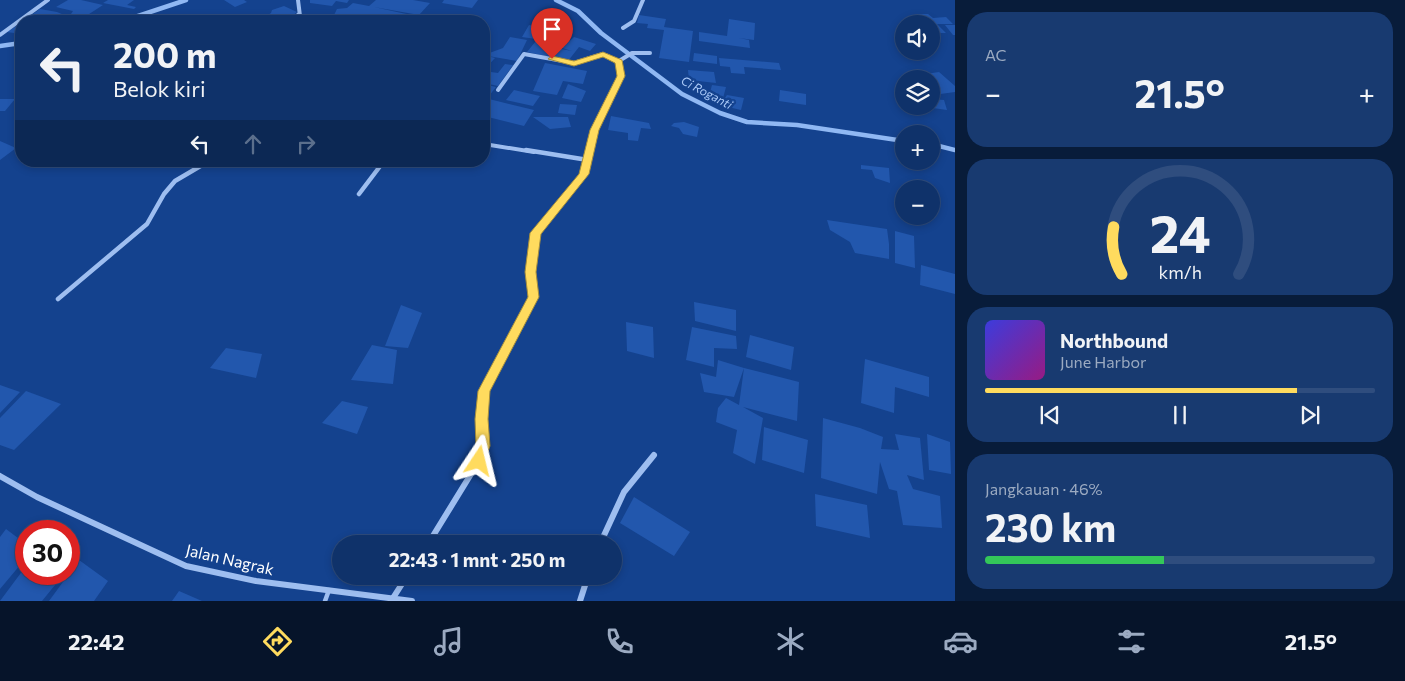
<!DOCTYPE html>
<html lang="id">
<head>
<meta charset="utf-8">
<style>
  :root { --surface:#0f326a; --page:#183a70; --text:#f1f3f6; --muted:#9baac1; --line:#2f4d7e; --accent:#ffdb5e }
  body { margin:0; font-family:Commissioner,sans-serif; background:var(--page); color:var(--text); height:100vh; display:flex; flex-direction:column; font-size:19px; white-space:nowrap }
  * { box-sizing:border-box; margin:0 }
  p { font-size:16px; color:var(--muted) }
  .icon { flex:none; width:28px; height:28px; fill:none; stroke:currentColor; stroke-width:2; stroke-linecap:round; stroke-linejoin:round }
  .map { position:relative; flex:1; overflow:hidden }
  .sheet { display:flex; flex-direction:column; gap:12px; padding:12px; background:#081c3a; width:450px }
  .sheet>* { flex:none }
  .top-card { position:absolute; left:15px; top:15px; width:475px; height:152px; border-radius:20px; box-shadow:0 2px 8px #0003,0 0 0 1px var(--line); background:#0f326a; color:var(--text); overflow:hidden }
  .buttons { position:absolute; left:895px; top:15px; display:grid; gap:10px }
  .buttons a { display:grid; place-items:center; width:45px; height:45px; border-radius:50%; background:var(--surface); box-shadow:0 2px 8px #0003,0 0 0 1px var(--line); font-size:25px }
  .speed { position:absolute; left:15px; top:520px; display:flex; gap:10px; font-size:25px; font-weight:700; text-align:center }
  .speed>* { display:grid; place-content:center; width:65px; height:65px; border-radius:50%; background:var(--surface); box-shadow:0 2px 8px #0003,0 0 0 1px var(--line); line-height:1 }
  .speed .limit { border:8px solid #d22; background:#fff; color:#111 }
  .pin { position:absolute; display:grid; place-items:center; width:42px; height:42px; color:#fff; margin:-51px -21px; border-radius:50% 50% 50% 0; rotate:-45deg; box-shadow:0 0 5px #0007 }
  .pin .icon { rotate:45deg }
  .me { position:absolute; width:55px; margin:-28px; rotate:10deg; stroke-linejoin:round; filter:drop-shadow(0 0 4px #0008) }
  .turn { display:flex; align-items:center; gap:18px; height:105px; padding:0 15px; font-size:22px }
  .turn .icon { width:65px; height:65px; stroke-width:2.5 }
  .turn b { display:block; font-size:35px; line-height:42px }
  .lanes { display:flex; align-items:center; height:48px; padding:0 15px; background:#0003; justify-content:center; gap:25px; direction:ltr }
  .lanes .off { opacity:.35 }
  .big { font-size:38px; font-weight:700; line-height:1.1 }
  .sheet .tile { flex:1; display:flex; flex-direction:column; justify-content:center; gap:8px; min-width:0; padding:0 18px; border-radius:20px; background:var(--page) }
  .sheet .dial { align-items:center; gap:0 }
  .dial svg { height:130px; overflow:visible; fill:none; stroke:var(--line); stroke-width:7; stroke-linecap:round; text-anchor:middle }
  .dial text { fill:var(--text); stroke:none }
  .song { display:flex; align-items:center; gap:15px }
  .cover { width:60px; height:60px; border-radius:8px; background:linear-gradient(135deg,hsl(240 70% 55%),hsl(310 70% 35%)) }
  .played { height:5px; border-radius:2px; background:linear-gradient(90deg,var(--accent) 80%,var(--line) 80%) }
  .keys { display:flex; justify-content:space-around; direction:ltr }
  .heat { display:flex; justify-content:space-between; align-items:center; font-size:28px; direction:ltr }
  .charge { height:8px; border-radius:4px; background:linear-gradient(90deg,#34c759 46%,var(--line) 0) }
  .trip { position:absolute; left:332px; top:535px; width:290px; height:50px; border-radius:25px; background:var(--surface); box-shadow:0 2px 8px #0003,0 0 0 1px var(--line); font-weight:700; line-height:50px; text-align:center }
  .tabs { display:flex; height:80px; justify-content:space-around; align-items:center; background:#06142a; color:var(--muted) }
  .tabs .icon { width:35px; height:35px }
  .tabs .on { color:var(--accent) }
  .tabs b { font-size:22px; color:var(--text) }
  main { display:flex; flex:1; min-height:0 }
  .map>svg:first-child { display:block }
  .lines { fill:none; stroke-linecap:round; stroke-linejoin:round }
  .stream { stroke:#90b8f3; stroke-width:4.5 }
  .building { fill:#2257ad }
  .service { stroke:#9ebef0; stroke-width:4.5 }
  .minor-far2 { stroke:#9ebef0; stroke-width:4 }
  .minor-far1 { stroke:#9ebef0; stroke-width:4.5 }
  .minor { stroke:#9ebef0; stroke-width:6 }
  .route { fill:#ffdb5e; stroke:#a68e3d }
  .labels { text-anchor:middle; dominant-baseline:central; stroke-width:5; stroke-linejoin:round; paint-order:stroke }
  .far-water-label { font-size:12px; font-style:italic; fill:#aac9f8; stroke:#14428e }
  .near-street-label { font-size:16px; fill:#fff; stroke:#14428e }
</style>
</head>
<body>
<main>
<div class="map">
<svg width="955" height="601" viewBox="0 0 955 601">
  <rect width="100%" height="100%" fill="#14428e"/>
  <g class="lines">
    <path class="stream" d="M556,0L578,11L601,33L682,94L720,113L747,122L797,125L904,141
      M123,21L186,0
      M0,46L21,43
      M931,144L955,150"/>
  </g>
  <path class="building" d="M68,0H81L103,5L86,16L71,14L73,11L56,7Z
    M108,0H134L127,5L136,7L134,9L103,3Z
    M224,0H244L247,2L235,7Z
    M310,0H349L347,3L336,1L332,6L310,3Z
    M376,0H413L430,3L419,15L374,7L420,17L422,21H340L332,19L337,9L347,8L353,3L369,6Z
    M444,0H478L472,8L442,3Z
    M284,6L297,12L287,21L263,18L271,13L272,10Z
    M40,9L57,12L69,17L62,21H36L41,17L35,21H23Z
    M918,14H928L933,18L946,17L953,24H937L946,33H937L931,28V24H927Z
    M639,15L666,19L664,27L693,31L689,62L659,58L664,30L647,28L648,24L637,23Z
    M729,19L755,23L754,40L739,38L749,40L750,48L699,41V32L727,36Z
    M21,23V34L7,32Z
    M529,25L543,28L536,39L522,37Z
    M945,25H955V35H953Z
    M544,31L555,34L546,46L572,51L562,48L574,37L596,44L590,51L579,47L568,61L527,52Z
    M510,37L527,40L517,61L488,56L495,58L484,70V55L503,48Z
    M694,53L717,56V64L693,61Z
    M719,58L779,63L781,70L744,67L745,74L731,73L730,67L720,66Z
    M545,63L587,71L583,84L563,81L557,95L533,91Z
    M505,64L513,65L498,86L484,83L491,72L498,73Z
    M688,70L714,72L716,83L689,80Z
    M939,72L955,86V92L933,95L931,79H915L912,76Z
    M484,84L496,87L485,101H484Z
    M568,84L586,91L581,102L562,98Z
    M712,85L726,87L722,102L727,95L744,98L741,110L724,106L722,102L708,100Z
    M514,90L540,96L533,106L506,100Z
    M780,90L806,94V105L779,101Z
    M0,99H15L5,111H0Z
    M489,99L534,110L524,126L484,116V106Z
    M931,99L944,100L947,110L926,107L931,106Z
    M560,104L577,105L575,115L558,113Z
    M611,116L649,123L651,129L641,128L638,141L628,140V133L608,130Z
    M533,117H568L571,127L550,129Z
    M684,122L699,127L697,137L683,134L679,128L671,126L674,123Z
    M0,141L16,148L0,160Z
    M861,165L889,168L890,183L875,178L872,170L861,169Z
    M827,220L887,229L889,244V259L855,253L850,242L830,230Z
    M895,231L914,236L915,268L895,263Z
    M921,265L955,274V294L920,285Z
    M694,302L736,310V331L695,321Z
    M401,305L422,313L408,348L385,346Z
    M626,322L653,327L654,358L627,351Z
    M692,327L736,336L737,349L714,348V367L686,360Z
    M750,335L794,347L791,370L746,357Z
    M372,345L397,350L393,384L351,380Z
    M226,348L262,354L256,378L210,368Z
    M865,359L929,377V397L895,387L894,413L861,403Z
    M718,360L744,368L734,397L704,392L700,373L716,377Z
    M744,368L799,382L797,421L743,407L763,418L755,464L733,453L737,430L716,422L718,408L726,398L739,405Z
    M0,385L20,392L0,413Z
    M26,391L61,404L14,450L0,445V418Z
    M342,401L368,407L357,434L322,423Z
    M823,418L860,428L883,437L881,449L899,450L895,434L920,438L924,480L907,475L913,489L940,496L942,528L903,525L897,491L889,489L880,462L877,494L821,478Z
    M764,427L808,440L804,473L762,460Z
    M927,434L950,442L951,474L929,470Z
    M815,494L867,505L870,538L816,526Z
    M634,497L690,532L674,556L620,523Z
    M6,529L26,544V558L0,589V537Z
    M79,560L108,581L94,601H49Z
    M26,566V574H64L42,601H0Z
    M179,591L202,601H172Z"/>
  <g class="lines">
    <path class="service" d="M325,601L329,590"/>
    <path class="minor-far2" d="M298,0L300,16L318,21
      M292,21L299,14
      M623,28L634,21L643,0
      M0,35L48,0
      M498,90L524,54L574,63L603,54L619,61
      M484,144L534,152
      M589,152L594,130L621,76L619,61L632,53H650"/>
    <path class="minor-far1" d="M526,150L588,160
      M359,194L384,161
      M58,299L147,224L164,194L175,181L209,161
      M507,348L534,297L530,272L535,233L584,174L589,150"/>
    <path class="minor" d="M0,476L37,497L186,566L256,581L412,601
      M428,544L479,461C485,438 477,414 484,391C488,376 500,360 508,346
      M600,544L624,492L654,455
      M393,598L407,576
      M580,601L588,576"/>
  </g>
  <path class="route" d="M603,52L622,60L625,76L599,130L589,174L541,234L536,272L539,297L490,391L488,419L490,446L483,465L479,467L474,465L472,461L476,446L475,419L478,391L528,297L525,272L530,233L579,174L590,130L617,76L615,63L603,57L574,66L548,59L552,56L574,61Z"/>
  <g class="labels">
    <g class="far-water-label">
      <text transform="translate(707 92) rotate(28)">Ci Roganti</text>
    </g>
    <g class="near-street-label">
      <text transform="translate(230 559) rotate(13)">Jalan Nagrak</text>
    </g>
  </g>
</svg>
<div class="buttons">
<a><svg class="icon" aria-label="sound" viewBox="0 0 24 24"><path d="M4 9h4l5-4v14l-5-4H4zM17 9q2 3 0 6"/></svg></a>
<a><svg class="icon" aria-label="layers" viewBox="0 0 24 24"><path d="M12 4l9 5-9 5-9-5zM3 14l9 5 9-5"/></svg></a>
<a>+</a>
<a>−</a>
</div>
<div class="speed"><div class="limit">30</div></div>
<div class="pin" style="left:552px;top:59px;background:#d93025"><svg class="icon" aria-label="arrive" viewBox="0 0 24 24"><path d="M6 21V4h12l-3 4 3 4H6"/></svg></div>
<svg class="me" style="left:479px;top:461px" viewBox="-20 -20 40 40"><path d="M0-17L14 15 0 8-14 15z" fill="#ffdb5e" stroke="#fff" stroke-width="4"/></svg>
<div class="trip">22:43 · 1 mnt · 250 m</div>
<div class="top-card">
<div class="turn"><svg class="icon" aria-label="left" viewBox="0 0 24 24"><path d="M17 20v-9H6M10 6l-5 5 5 5"/></svg><div><b>200 m</b>Belok kiri</div></div>
<div class="lanes"><svg class="icon" aria-label="left" viewBox="0 0 24 24"><path d="M17 20v-9H6M10 6l-5 5 5 5"/></svg><svg class="icon off" aria-label="ahead" viewBox="0 0 24 24"><path d="M12 20V5M6 11l6-6 6 6"/></svg><svg class="icon off" aria-label="right" viewBox="0 0 24 24"><path d="M7 20v-9h11M14 6l5 5-5 5"/></svg></div>
</div>
</div>
<section class="sheet">
<div class="tile"><p>AC</p>
<div class="heat"><a>−</a><b class="big">21.5°</b><a>+</a></div>
</div>
<div class="tile dial"><svg viewBox="0 0 100 80">
<path d="M14 69A42 42 0 1 1 86 69"/>
<path d="M14 69A42 42 0 0 1 9 40" stroke="#ffdb5e"/>
<text x="50" y="56" font-size="32" font-weight="700">24</text>
<text x="50" y="72" font-size="11">km/h</text>
</svg></div>
<div class="tile">
<div class="song"><i class="cover"></i><div><b>Northbound</b><p>June Harbor</p></div></div>
<div class="played"></div>
<div class="keys"><svg class="icon" aria-label="previous" viewBox="0 0 24 24"><path d="M18 5L8 12l10 7zM5 5v14"/></svg><svg class="icon" aria-label="pause" viewBox="0 0 24 24"><path d="M8 5v14M16 5v14"/></svg><svg class="icon" aria-label="next" viewBox="0 0 24 24"><path d="M6 5l10 7-10 7zM19 5v14"/></svg></div>
</div>
<div class="tile"><p>Jangkauan · 46%</p><b class="big">230 km</b><div class="charge"></div></div>
</section>
</main>
<nav class="tabs">
<b>22:42</b>
<svg class="icon on" aria-label="directions" viewBox="0 0 24 24"><path d="M12 3l9 9-9 9-9-9zM9 14v-3h6M13 9l2 2-2 2"/></svg>
<svg class="icon" aria-label="music" viewBox="0 0 24 24"><path d="M9 18V5l10-2v13"/><circle cx="6" cy="18" r="3"/><circle cx="16" cy="16" r="3"/></svg>
<svg class="icon" aria-label="phone" viewBox="0 0 24 24"><path d="M5 4h4l2 5-3 2q2 4 5 5l2-3 5 2v4C11 20 4 13 5 4z"/></svg>
<svg class="icon" aria-label="climate" viewBox="0 0 24 24"><path d="M12 3v18M4 7l16 10M4 17L20 7"/></svg>
<svg class="icon" aria-label="car" viewBox="0 0 24 24"><path d="M5 17H2v-5l4-1 3-4h7l3 4 3 1v5h-3M9 17h6M6 11h13"/><circle cx="7" cy="17" r="2"/><circle cx="17" cy="17" r="2"/></svg>
<svg class="icon" aria-label="filters" viewBox="0 0 24 24"><path d="M4 7h16M4 17h16"/><circle cx="9" cy="7" r="2"/><circle cx="15" cy="17" r="2"/></svg>
<b>21.5°</b>
</nav>
</body>
</html>
